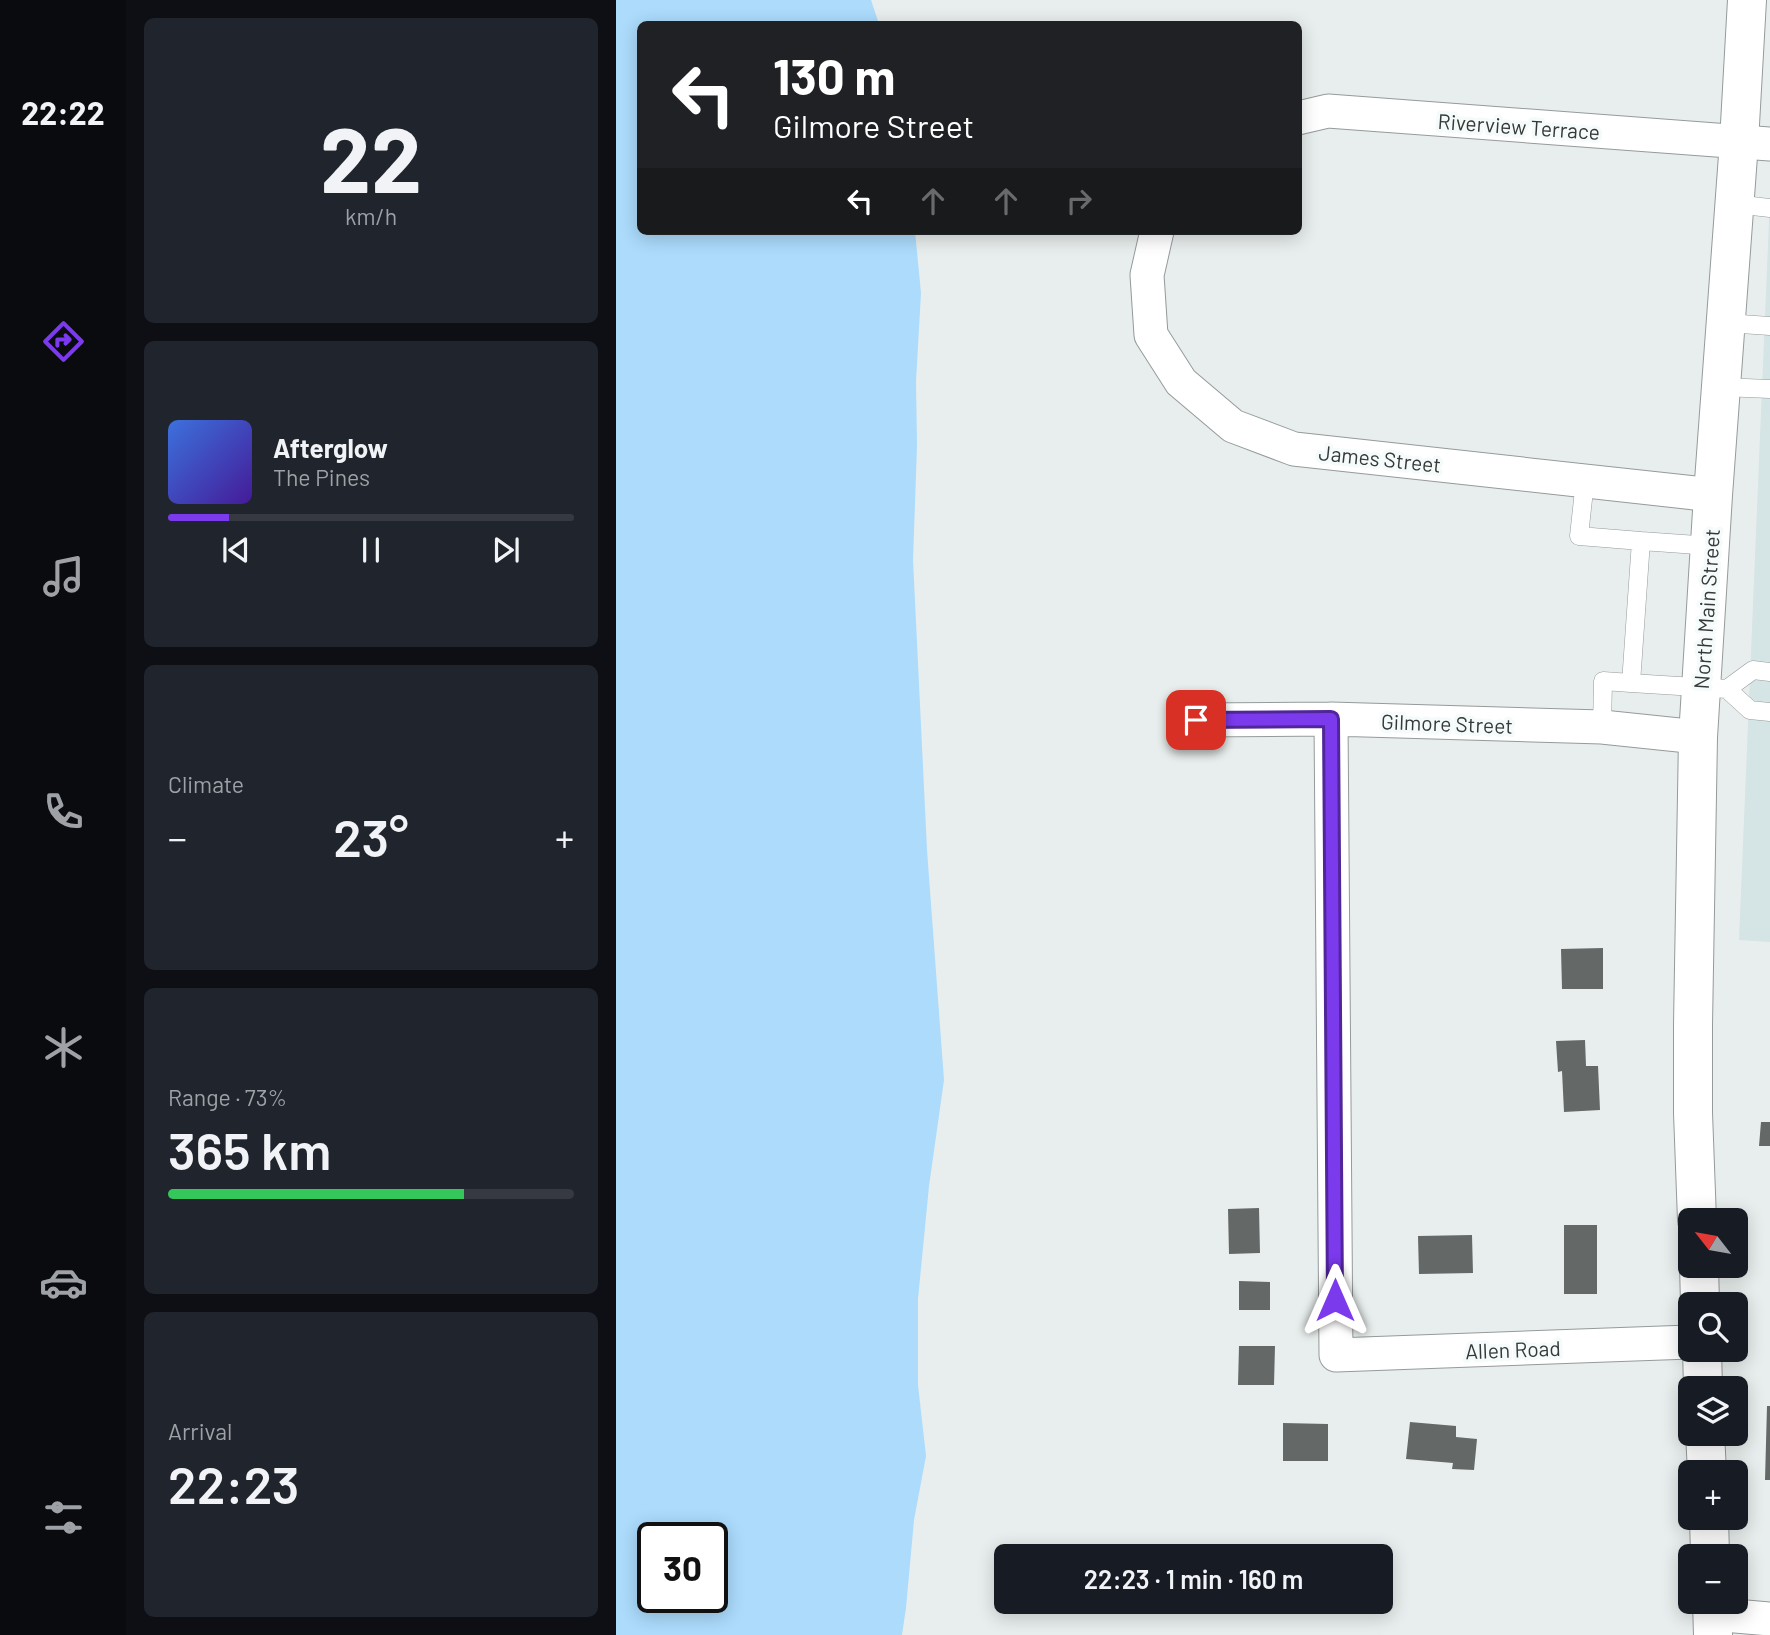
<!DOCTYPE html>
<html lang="en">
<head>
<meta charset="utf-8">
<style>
  :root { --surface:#171b24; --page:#20242c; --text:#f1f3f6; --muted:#9ea1a6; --line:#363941; --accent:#7c3aed }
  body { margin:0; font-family:Barlow,sans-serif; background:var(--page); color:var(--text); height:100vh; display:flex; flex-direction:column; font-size:26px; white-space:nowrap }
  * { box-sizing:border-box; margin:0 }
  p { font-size:23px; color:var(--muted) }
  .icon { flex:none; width:38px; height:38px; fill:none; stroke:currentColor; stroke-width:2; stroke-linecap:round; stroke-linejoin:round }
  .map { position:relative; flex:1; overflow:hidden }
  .drawer { display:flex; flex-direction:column; gap:18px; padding:18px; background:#0d0f14; width:490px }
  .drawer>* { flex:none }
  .top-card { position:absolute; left:21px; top:21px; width:665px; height:214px; border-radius:10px; box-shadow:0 4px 18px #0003; background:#202124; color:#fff; overflow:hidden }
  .needle { width:46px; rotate:301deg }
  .fabs { position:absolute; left:1062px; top:1208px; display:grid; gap:14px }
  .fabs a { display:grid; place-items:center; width:70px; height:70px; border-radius:10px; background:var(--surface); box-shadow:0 4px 18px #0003; font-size:35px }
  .speed { position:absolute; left:21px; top:1522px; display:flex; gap:14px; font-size:35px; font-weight:700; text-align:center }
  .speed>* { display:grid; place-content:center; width:91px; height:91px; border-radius:50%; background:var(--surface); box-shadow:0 4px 18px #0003; line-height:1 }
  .speed .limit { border:4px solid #111; border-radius:10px; background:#fff; color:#111 }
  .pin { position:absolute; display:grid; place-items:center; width:60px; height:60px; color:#fff; margin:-30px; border-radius:14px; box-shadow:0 4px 10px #0006 }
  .me { position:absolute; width:77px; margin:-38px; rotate:0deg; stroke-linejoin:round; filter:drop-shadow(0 0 5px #0008) }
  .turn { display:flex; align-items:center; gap:24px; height:147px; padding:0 21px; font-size:32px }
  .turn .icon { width:91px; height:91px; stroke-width:2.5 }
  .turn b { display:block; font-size:49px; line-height:60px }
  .lanes { display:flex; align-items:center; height:66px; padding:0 21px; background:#0003; justify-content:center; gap:35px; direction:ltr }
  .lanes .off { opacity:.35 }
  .big { font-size:52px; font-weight:600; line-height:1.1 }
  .drawer .tile { flex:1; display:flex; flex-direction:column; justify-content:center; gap:10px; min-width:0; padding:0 24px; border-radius:10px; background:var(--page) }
  .drawer .dial { align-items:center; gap:0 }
  .dial b { font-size:91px; line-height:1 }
  .song { display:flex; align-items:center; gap:21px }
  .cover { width:84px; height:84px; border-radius:10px; background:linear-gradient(135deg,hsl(220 70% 55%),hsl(260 70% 35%)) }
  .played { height:7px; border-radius:4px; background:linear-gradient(90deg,var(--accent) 15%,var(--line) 15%) }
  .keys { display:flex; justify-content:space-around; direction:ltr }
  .heat { display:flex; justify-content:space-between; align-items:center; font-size:38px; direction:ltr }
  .charge { height:10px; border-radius:5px; background:linear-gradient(90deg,#34c759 73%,var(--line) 0) }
  .trip { position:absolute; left:378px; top:1544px; width:399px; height:70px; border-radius:10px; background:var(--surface); box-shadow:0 4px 18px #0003; font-weight:600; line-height:70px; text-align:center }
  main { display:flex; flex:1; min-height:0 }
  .dock { display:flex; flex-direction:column; width:126px; justify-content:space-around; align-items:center; background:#090b0e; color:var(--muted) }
  .dock .icon { width:49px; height:49px }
  .dock .selected { color:var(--accent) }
  .dock b { font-size:32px; color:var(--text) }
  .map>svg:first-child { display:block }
  .built { fill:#d5e4e4 }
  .water { fill:#acdbfc; fill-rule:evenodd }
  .building { fill:#646967 }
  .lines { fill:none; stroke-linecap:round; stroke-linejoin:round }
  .service-casing { stroke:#959a9a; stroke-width:19 }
  .minor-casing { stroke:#959a9a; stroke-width:35 }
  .primary-casing { stroke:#959a9a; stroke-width:40 }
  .service { stroke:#fff; stroke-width:18 }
  .minor { stroke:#fff; stroke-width:33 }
  .primary { stroke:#fff; stroke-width:38 }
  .route-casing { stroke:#51269a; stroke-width:18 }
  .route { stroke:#7c3aed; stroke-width:12 }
  .labels { text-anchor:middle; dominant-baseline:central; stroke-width:7; stroke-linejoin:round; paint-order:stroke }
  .street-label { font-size:21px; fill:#363938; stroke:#f5fbfb }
</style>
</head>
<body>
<main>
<nav class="dock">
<b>22:22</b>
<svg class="icon selected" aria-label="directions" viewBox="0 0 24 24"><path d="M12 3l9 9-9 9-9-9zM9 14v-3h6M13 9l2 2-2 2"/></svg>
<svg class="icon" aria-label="music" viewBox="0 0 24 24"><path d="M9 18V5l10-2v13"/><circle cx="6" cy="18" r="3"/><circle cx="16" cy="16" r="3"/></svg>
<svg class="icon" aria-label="phone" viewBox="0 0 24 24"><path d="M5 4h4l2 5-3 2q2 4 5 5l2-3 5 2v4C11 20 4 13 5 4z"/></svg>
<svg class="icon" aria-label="climate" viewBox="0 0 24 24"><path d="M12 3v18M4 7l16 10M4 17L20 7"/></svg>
<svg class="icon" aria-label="car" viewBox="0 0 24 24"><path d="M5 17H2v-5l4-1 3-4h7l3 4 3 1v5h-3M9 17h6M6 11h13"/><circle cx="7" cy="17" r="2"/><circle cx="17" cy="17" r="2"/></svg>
<svg class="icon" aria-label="filters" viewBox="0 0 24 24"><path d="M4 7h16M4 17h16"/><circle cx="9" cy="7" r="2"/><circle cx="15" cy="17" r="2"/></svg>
</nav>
<section class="drawer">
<div class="tile dial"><b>22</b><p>km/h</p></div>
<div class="tile">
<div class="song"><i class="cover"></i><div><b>Afterglow</b><p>The Pines</p></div></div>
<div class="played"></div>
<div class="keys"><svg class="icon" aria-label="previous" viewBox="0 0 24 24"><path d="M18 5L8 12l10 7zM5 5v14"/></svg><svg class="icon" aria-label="pause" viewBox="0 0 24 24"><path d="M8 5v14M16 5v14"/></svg><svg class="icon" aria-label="next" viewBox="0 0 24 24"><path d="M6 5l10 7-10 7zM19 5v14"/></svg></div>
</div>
<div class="tile"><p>Climate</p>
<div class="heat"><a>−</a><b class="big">23°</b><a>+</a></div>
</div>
<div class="tile"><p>Range · 73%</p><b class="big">365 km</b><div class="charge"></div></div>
<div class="tile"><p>Arrival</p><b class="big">22:23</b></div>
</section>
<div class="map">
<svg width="1154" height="1635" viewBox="0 0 1154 1635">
  <rect width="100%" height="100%" fill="#e8eeed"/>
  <path class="built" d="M1154,197V942L1123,940Z"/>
  <path class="water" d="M0,0H255L263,24H24V231H299L305,293L300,381L301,446L297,560L311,850L328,1080L313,1186L302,1299V1385L310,1456L298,1520L290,1608L286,1635H0ZM37,1538H96V1598H37Z"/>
  <path class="building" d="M987,948V989H946L945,949Z
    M969,1040L970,1066H982L984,1110L948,1112L946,1071L942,1072L940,1041Z
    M1145,1122H1154V1146H1143Z
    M643,1208L644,1253L613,1254L612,1209Z
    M948,1225H981V1294H948Z
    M856,1235L857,1273L803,1274L802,1236Z
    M623,1281L654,1282V1310H623Z
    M623,1346H659L658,1385H622Z
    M1151,1406H1154V1480H1149Z
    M794,1422L840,1426V1437L861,1439L858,1470L836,1469L837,1463L790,1459Z
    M667,1423L712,1424V1461H667Z"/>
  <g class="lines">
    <defs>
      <path id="service" d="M1119,204L1154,208
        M1110,323L1154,326
        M1106,387L1154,389
        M969,481L963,536L1025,541
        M1095,546L1025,541L1015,683L1111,689L1137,670L1154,672
        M1111,689L1134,710L1154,712
        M986,727L987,681L1015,683"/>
      <path id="minor" d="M682,118L712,111L1154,144
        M541,231L531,275L535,335L565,382L617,426L678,449L1097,495
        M715,719L720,1355L1074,1342
        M580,720L715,719L986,727L1082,737
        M1096,1614L1154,1619"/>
      <path id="primary" d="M1081,1220L1077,1113V1025L1082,737L1097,495L1123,142L1131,0
        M1083,1265L1084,1304
        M1086,1349L1087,1388
        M1089,1433L1091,1472
        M1093,1517L1094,1556
        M1096,1601L1097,1635"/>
    </defs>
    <use href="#service" class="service-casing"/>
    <use href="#minor" class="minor-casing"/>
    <use href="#primary" class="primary-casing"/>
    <use href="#service" class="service"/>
    <use href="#minor" class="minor"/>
    <use href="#primary" class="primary"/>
  </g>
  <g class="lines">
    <defs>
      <path id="route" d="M580,720L715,719L719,1300"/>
    </defs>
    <use href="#route" class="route-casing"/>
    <use href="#route" class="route"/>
  </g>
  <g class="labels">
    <g class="street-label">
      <text transform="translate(903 126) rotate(4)">Riverview Terrace</text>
      <text transform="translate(764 458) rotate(6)">James Street</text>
      <text transform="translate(1090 609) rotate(-86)">North Main Street</text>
      <text transform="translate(831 723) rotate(2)">Gilmore Street</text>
      <text transform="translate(897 1349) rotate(-2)">Allen Road</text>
    </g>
  </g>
</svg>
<div class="fabs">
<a><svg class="needle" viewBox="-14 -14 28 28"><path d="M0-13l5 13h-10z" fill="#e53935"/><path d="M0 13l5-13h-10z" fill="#9ea1a6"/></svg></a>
<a><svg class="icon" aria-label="search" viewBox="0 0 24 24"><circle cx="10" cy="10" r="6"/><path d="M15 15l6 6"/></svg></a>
<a><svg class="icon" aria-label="layers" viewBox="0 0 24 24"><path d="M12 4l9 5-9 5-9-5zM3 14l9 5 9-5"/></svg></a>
<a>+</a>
<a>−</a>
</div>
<div class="speed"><div class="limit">30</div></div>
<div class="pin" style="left:580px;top:720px;background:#d93025"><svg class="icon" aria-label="arrive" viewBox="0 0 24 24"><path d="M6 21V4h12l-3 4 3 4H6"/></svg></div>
<svg class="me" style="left:719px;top:1300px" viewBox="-20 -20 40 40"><path d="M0-17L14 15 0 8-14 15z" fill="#7c3aed" stroke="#fff" stroke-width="4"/></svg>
<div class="trip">22:23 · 1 min · 160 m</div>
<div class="top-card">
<div class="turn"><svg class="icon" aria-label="left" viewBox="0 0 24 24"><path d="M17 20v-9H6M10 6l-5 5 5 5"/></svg><div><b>130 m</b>Gilmore Street</div></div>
<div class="lanes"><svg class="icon" aria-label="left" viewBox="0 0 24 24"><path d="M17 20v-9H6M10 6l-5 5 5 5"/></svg><svg class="icon off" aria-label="ahead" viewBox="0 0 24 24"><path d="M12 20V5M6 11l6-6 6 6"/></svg><svg class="icon off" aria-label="ahead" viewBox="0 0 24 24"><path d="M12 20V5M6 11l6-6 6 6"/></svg><svg class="icon off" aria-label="right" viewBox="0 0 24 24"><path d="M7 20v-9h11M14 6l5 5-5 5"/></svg></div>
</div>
</div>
</main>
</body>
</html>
